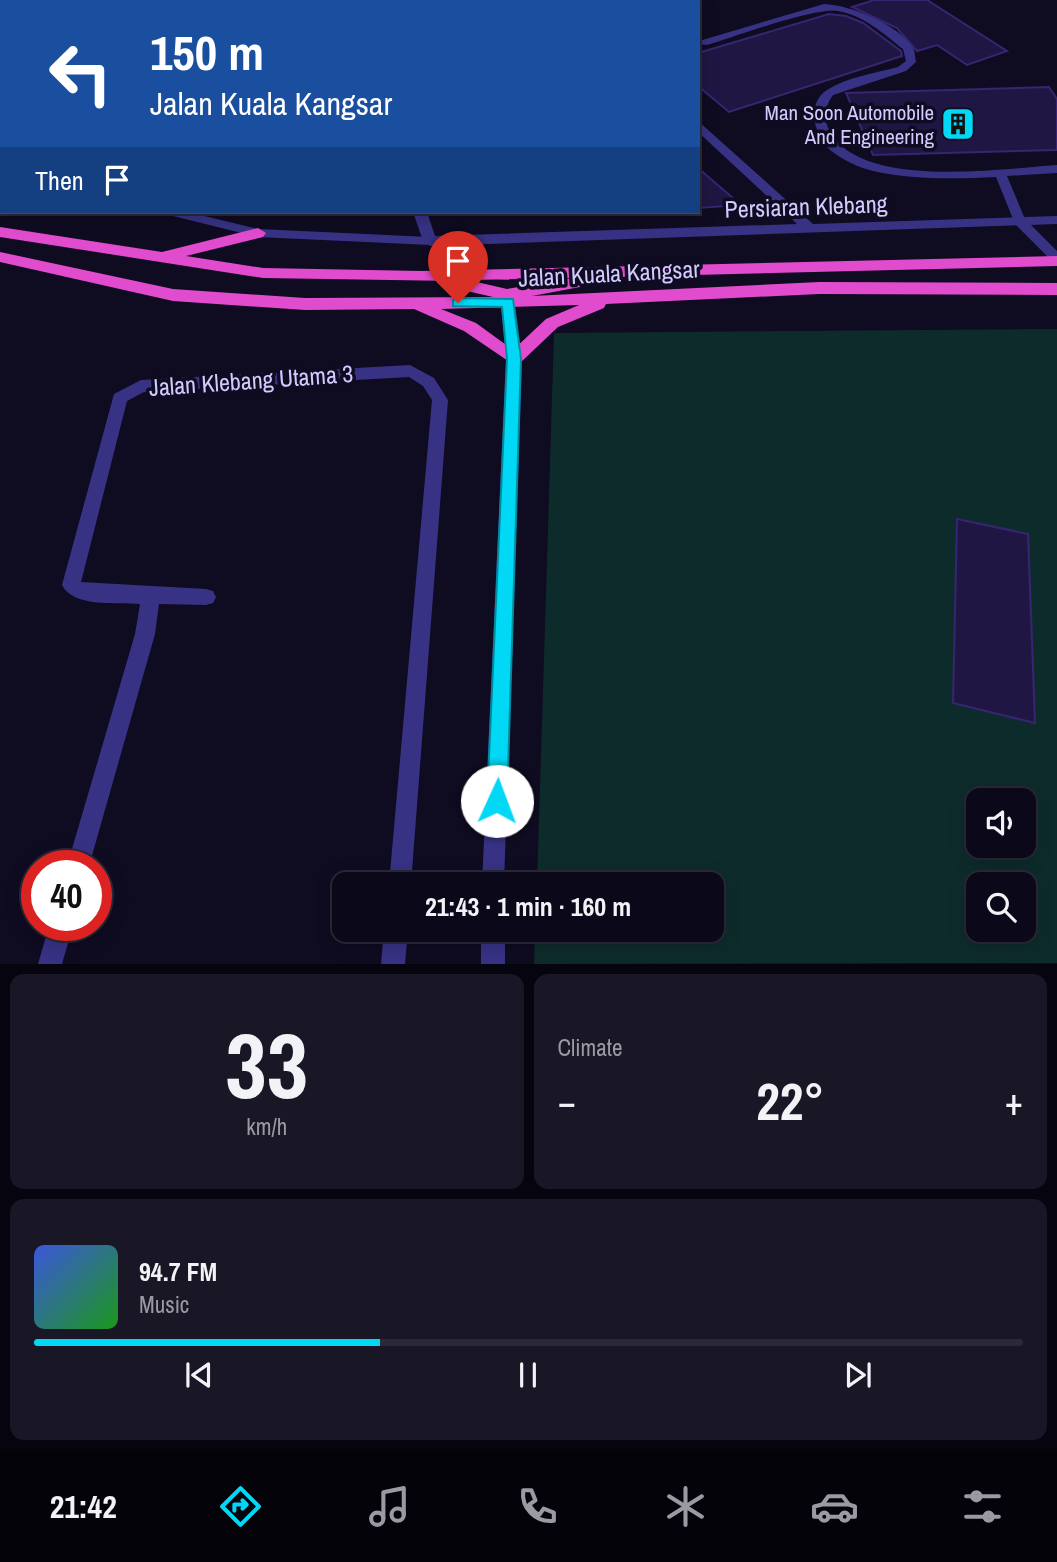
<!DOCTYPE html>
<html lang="en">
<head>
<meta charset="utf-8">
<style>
  :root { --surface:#0b0819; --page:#191626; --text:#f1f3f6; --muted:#9a9aa2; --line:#2b2938; --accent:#00d8f6 }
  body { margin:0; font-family:"Archivo Narrow",sans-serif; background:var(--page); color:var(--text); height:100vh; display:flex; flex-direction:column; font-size:26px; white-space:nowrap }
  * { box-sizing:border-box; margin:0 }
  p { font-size:23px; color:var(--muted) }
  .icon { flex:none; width:38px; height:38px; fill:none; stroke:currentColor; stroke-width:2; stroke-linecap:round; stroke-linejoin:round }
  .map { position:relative; height:964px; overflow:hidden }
  .panel { display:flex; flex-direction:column; gap:10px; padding:10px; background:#06040e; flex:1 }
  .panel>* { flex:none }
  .guide { position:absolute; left:0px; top:0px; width:700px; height:214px; box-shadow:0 4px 18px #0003,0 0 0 2px var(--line); background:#1a4fa0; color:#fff; overflow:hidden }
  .controls { position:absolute; left:966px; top:788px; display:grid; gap:14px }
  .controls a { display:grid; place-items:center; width:70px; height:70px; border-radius:14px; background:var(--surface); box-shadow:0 4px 18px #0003,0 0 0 2px var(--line); font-size:35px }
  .speed { position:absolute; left:21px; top:850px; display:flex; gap:14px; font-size:35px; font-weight:700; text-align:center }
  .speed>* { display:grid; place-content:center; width:91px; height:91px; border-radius:50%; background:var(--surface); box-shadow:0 4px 18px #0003,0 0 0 2px var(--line); line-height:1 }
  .speed .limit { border:10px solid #d22; background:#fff; color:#111 }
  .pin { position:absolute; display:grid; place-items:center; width:60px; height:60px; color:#fff; margin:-72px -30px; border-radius:50% 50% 50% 0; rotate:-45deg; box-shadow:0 0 7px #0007 }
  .pin .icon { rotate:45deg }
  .me { position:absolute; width:77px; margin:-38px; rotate:2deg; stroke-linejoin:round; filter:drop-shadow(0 0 5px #0008) }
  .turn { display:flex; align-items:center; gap:24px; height:147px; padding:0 35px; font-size:32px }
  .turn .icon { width:91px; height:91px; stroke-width:2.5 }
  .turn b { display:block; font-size:49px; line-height:60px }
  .then { display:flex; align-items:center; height:66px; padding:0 35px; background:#0003; gap:14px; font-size:26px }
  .big { font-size:52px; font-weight:700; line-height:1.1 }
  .panel .tile { flex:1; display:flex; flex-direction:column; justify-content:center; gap:10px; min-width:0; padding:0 24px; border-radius:14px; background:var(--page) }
  .panel .dial { align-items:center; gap:0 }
  .dial b { font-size:91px; line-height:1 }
  .song { display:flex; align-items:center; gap:21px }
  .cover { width:84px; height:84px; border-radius:10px; background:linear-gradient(135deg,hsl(230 70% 55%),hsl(120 70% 35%)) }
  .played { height:7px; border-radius:4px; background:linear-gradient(90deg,var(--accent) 35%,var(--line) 35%) }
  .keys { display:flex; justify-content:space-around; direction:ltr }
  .heat { display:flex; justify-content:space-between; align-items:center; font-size:38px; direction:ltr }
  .panel .tiles { flex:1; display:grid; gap:10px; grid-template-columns:1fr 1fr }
  .tile:last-child { grid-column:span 2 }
  .trip { position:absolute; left:332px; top:872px; width:392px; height:70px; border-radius:14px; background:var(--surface); box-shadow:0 4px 18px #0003,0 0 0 2px var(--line); font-weight:700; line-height:70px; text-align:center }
  .tab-bar { display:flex; height:112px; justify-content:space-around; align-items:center; background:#04030a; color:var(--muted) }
  .tab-bar .icon { width:49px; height:49px }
  .tab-bar .selected { color:var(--accent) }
  .tab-bar b { font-size:32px; color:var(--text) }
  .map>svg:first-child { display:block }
  .green { fill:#0e2b2b; fill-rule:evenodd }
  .building { fill:#201643; stroke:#362671; stroke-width:2 }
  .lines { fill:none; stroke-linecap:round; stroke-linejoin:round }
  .service { fill:#373284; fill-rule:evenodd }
  .minor { fill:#373284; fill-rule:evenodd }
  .tertiary { fill:#373284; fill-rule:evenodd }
  .trunk { fill:#e04ccd; fill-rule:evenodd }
  .route { fill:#00d8f6; stroke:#008ca0; stroke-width:2 }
  .labels { text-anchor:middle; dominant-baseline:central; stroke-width:7; stroke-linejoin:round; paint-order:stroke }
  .far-poi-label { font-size:21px; fill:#d2cbff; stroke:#0f0b21; text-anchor:end }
  .street-label { font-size:24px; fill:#d2cbff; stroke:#0f0b21 }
</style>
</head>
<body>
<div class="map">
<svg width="1057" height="964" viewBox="0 0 1057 964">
  <rect width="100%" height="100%" fill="#0f0b21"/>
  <path class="green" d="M1057,329V963L534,964L535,929H712V884H537L554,333ZM978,800H1024V845H978ZM978,884H1024V929H978Z"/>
  <path class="building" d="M874,0H927L1007,51L967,65L937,45L917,51L897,28L852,7Z
    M829,14L846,16L863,23L901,51L902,56L729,112L698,86V53Z
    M1049,87L1057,99V150L873,155L846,93Z
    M698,168L741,205L698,208Z
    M957,519L1028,534L1035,723L953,703Z"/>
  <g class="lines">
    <path class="service" d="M87,0H103L86,2Z
      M824,4C851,5 896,24 912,46C915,50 915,57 916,62L906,71L833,95C825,106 823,117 829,130C859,190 1001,169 1057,165V173L1007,176L1025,219L1057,251V262L1052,261L1015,224L996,177C955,179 913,180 873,171C857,167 843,160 830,150C814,136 806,103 827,90C847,77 876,73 898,67L906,61L903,49C884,34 863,15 838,11C814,7 734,37 707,45L698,44L699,41Z
      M0,40H2V46H0Z
      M0,171H2V179H0Z
      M167,212H188L258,229L430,237L436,241L430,245L258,237L169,215Z"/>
    <path class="minor" d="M271,0H281L282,2H271Z
      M558,0H569L570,2H559Z
      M698,121L813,224L1057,216V224L430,246L423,241L413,212H427L435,236L797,224L698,132Z
      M410,365L434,378L448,400L411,884H389L432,400L423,386L409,377L144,392L127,401L81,582L206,589L213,591L216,597L213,603L206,605L159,604L155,634L89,866H67L135,634L140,604C118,602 73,608 62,585L114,394L141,380Z
      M49,926H73L62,964H38Z
      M384,929H408L405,964H381Z"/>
    <path class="tertiary" d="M507,290L514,295L522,359L504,884H482L506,359L500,295Z
      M481,929H505V964H481Z"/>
    <path class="trunk" d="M0,227L162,252L258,228L266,233L263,237L186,256L263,268L422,271L1057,256V266L575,278L582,283L580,287L532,296L819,282L1057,283V295L819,294L606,304L604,308L558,327L520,363L514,365L464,331L414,309L305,310L173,301L0,262V252L173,289L305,298L493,297L454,288V281L263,278L0,237ZM572,278L507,289L468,280ZM579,305L546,319L513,350L476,323L441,309Z"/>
  </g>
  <path class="route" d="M458,298L513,299L521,359L507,801L504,808L497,811L490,808L487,801L507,359L502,307L453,306V300Z"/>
  <defs>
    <symbol id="building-square" viewBox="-11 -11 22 22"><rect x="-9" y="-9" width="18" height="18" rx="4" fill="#00d8f6" stroke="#0f0b21"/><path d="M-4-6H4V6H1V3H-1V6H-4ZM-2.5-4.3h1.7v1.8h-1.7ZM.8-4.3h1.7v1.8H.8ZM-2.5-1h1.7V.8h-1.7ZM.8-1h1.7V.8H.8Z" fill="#111"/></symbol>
  </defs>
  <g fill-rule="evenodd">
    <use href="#building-square" x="939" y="105" width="38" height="38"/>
  </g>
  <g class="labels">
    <g class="far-poi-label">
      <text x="934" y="112">Man Soon Automobile<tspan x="934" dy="24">And Engineering</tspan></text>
    </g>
    <g class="street-label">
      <text transform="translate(806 206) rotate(-2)">Persiaran Klebang</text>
      <text transform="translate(609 273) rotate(-3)">Jalan Kuala Kangsar</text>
      <text transform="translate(251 380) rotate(-4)">Jalan Klebang Utama 3</text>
    </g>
  </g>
</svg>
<div class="controls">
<a><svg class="icon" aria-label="sound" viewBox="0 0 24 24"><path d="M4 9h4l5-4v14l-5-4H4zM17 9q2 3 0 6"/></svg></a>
<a><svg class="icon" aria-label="search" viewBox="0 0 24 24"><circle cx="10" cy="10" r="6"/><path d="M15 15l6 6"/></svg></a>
</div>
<div class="speed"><div class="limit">40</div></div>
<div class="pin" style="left:458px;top:303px;background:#d93025"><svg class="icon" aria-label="arrive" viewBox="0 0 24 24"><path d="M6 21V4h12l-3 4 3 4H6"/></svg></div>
<svg class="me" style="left:497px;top:801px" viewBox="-20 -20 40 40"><circle r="19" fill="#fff"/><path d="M0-13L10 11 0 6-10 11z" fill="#00d8f6"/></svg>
<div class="trip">21:43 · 1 min · 160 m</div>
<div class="guide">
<div class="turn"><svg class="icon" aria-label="left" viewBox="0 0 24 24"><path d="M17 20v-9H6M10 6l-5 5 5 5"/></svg><div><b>150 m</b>Jalan Kuala Kangsar</div></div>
<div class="then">Then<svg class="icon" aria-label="arrive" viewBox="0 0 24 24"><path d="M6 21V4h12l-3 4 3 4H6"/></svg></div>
</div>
</div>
<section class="panel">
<div class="tiles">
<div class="tile dial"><b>33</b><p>km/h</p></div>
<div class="tile"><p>Climate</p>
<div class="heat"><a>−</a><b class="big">22°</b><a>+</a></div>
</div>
<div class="tile">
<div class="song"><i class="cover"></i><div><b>94.7 FM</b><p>Music</p></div></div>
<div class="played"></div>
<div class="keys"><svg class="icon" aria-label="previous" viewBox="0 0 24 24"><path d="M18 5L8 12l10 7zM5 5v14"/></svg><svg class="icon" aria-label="pause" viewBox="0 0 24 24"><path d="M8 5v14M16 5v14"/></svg><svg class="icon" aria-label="next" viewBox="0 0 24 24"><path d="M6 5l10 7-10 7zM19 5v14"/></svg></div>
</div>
</div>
</section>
<nav class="tab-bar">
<b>21:42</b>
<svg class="icon selected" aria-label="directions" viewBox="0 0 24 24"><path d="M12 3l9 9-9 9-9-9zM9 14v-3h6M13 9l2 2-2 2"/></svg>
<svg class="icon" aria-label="music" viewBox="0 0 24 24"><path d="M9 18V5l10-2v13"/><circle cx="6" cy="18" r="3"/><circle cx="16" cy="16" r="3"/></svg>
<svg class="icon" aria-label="phone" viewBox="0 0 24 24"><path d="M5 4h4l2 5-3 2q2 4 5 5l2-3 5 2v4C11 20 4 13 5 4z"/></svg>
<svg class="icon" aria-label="climate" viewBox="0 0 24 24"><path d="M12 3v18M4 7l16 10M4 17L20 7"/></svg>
<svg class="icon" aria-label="car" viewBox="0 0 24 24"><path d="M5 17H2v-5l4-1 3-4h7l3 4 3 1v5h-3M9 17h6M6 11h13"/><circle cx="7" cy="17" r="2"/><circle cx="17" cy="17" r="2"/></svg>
<svg class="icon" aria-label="filters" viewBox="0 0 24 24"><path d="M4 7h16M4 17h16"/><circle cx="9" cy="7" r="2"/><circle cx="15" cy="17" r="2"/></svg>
</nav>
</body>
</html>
